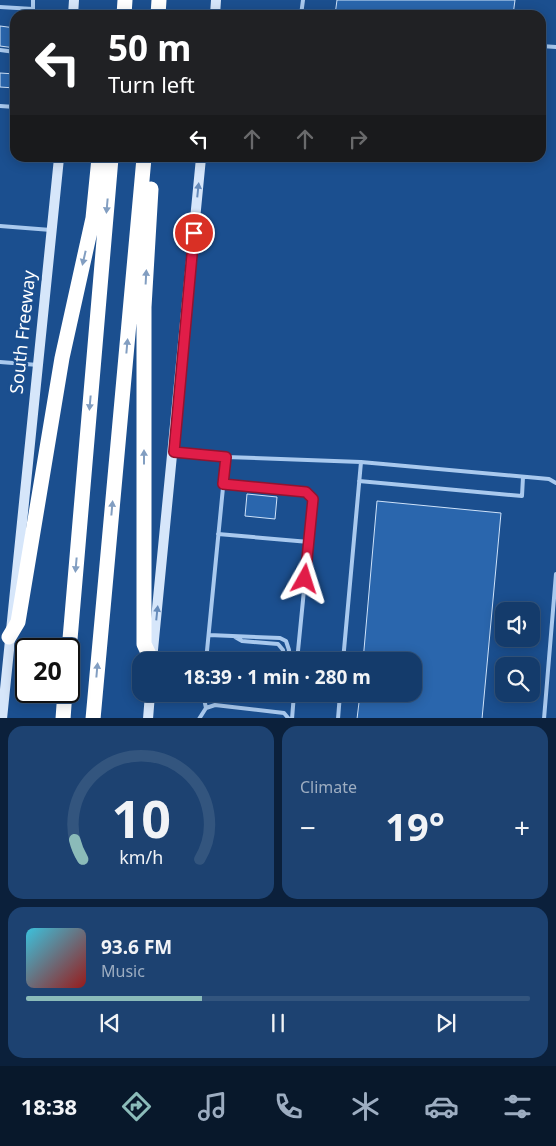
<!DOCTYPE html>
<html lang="en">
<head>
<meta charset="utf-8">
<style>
  :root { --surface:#143b6b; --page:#1d4271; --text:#f1f3f6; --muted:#9dadc1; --line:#33557e; --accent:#8bbbb9 }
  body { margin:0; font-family:"Noto Sans",sans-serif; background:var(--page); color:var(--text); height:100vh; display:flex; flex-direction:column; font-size:19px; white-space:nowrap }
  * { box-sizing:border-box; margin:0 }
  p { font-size:16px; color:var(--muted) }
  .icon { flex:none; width:28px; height:28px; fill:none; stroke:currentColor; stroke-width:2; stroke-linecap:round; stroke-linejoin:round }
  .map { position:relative; height:718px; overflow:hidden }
  .sheet { display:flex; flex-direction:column; gap:8px; padding:8px; background:#0b203b; flex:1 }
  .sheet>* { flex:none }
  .guide { position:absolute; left:10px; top:10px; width:536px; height:152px; border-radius:15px; box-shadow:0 2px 12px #0003,0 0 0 1px var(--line); background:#202124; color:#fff; overflow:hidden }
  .controls { position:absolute; left:495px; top:602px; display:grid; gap:10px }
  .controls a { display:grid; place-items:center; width:45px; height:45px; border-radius:10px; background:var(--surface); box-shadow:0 2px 12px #0003,0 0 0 1px var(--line); font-size:25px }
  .speed { position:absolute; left:15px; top:638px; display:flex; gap:10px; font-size:25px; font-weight:700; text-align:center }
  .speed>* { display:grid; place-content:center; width:65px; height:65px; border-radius:50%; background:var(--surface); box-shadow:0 2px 12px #0003,0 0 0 1px var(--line); line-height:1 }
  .speed .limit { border:2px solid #111; border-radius:8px; background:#fff; color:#111 }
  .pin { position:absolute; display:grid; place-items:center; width:42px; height:42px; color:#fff; margin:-21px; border:2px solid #fff; border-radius:50%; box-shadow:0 1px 5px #0007 }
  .me { position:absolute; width:55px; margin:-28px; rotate:6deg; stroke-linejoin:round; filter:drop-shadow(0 0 4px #0008) }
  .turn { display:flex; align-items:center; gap:18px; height:105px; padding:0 15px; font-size:22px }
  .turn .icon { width:65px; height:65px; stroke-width:2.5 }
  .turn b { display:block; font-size:35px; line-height:42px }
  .lanes { display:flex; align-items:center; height:48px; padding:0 15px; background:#0003; justify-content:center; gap:25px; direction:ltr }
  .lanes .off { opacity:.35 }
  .big { font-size:38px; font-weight:700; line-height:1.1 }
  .sheet .tile { flex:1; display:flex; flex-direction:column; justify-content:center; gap:8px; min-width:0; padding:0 18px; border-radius:15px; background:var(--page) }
  .sheet .dial { align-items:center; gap:0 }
  .dial svg { height:130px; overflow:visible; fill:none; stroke:var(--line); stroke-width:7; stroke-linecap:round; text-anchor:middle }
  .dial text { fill:var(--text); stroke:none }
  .song { display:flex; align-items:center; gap:15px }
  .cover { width:60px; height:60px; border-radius:8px; background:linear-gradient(135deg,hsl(190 70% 55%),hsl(0 70% 35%)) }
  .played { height:5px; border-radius:2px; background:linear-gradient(90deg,var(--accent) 35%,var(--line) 35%) }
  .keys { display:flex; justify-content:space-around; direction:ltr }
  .heat { display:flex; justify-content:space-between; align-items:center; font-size:28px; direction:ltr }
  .sheet .tiles { flex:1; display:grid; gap:8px; grid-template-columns:1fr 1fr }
  .tile:last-child { grid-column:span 2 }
  .trip { position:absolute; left:132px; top:652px; width:290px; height:50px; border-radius:15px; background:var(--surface); box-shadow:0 2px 12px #0003,0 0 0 1px var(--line); font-weight:700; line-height:50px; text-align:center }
  .tab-bar { display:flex; height:80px; justify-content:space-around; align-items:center; background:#08182b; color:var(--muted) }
  .tab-bar .icon { width:35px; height:35px }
  .tab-bar .current { color:var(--accent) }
  .tab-bar b { font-size:22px; color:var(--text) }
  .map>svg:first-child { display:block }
  .building { fill:#2a66ad; stroke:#cfe3fa }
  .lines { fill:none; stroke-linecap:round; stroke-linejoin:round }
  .lane { stroke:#a9c9ee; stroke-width:4 }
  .secondary { stroke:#d6e6fa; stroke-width:10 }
  .highway { stroke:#fff; stroke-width:15 }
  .oneway { fill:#668bba }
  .oneway2 { fill:#829ec1 }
  .route-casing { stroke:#92132f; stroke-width:12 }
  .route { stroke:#e11d48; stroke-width:9 }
  .labels { text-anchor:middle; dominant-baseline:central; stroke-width:5; stroke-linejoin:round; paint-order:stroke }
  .street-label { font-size:18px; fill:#fff; stroke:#1b4f8f }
</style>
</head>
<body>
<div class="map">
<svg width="556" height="719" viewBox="0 0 556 719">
  <rect width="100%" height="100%" fill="#1b4f8f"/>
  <path class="building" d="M337,0H515L513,15H335Z
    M0,26L15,28V48L0,46Z
    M0,73L15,74V88L0,87Z
    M247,494L277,497L275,519L245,516Z
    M377,501L501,513L482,719H357L360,694H414V661H363Z"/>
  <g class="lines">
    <path class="lane" d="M0,7L33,9V0
      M216,12L241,15
      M301,15L303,0
      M541,46L556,47
      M0,50L15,52
      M0,106L15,107
      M0,226L51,230
      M0,362L38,365
      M174,452L226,457L361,462
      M359,481L522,496L523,477
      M223,484L306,491L313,499L297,661
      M218,534L309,542
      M209,635L280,638L286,641L289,650L288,661
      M235,637L242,641L278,644L283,650L284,661
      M206,661L226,457
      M343,661L361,462L549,479L556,483
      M203,694L206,708
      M199,719L206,708L215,705L284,713L289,719
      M292,719L294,694
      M338,719L340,694
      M544,719L556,574"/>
    <path class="secondary" d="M73,15L74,0
      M215,15L216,0
      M152,660L201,158
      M2,719L59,158
      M148,719L150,694"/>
    <path class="highway" d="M124,15L125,0
      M158,15L159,0
      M151,189L144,307V644L152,661
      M9,637L18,622L62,358L93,218L99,158
      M69,651L111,158
      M63,719L65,691
      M93,719L144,158"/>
  </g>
  <defs><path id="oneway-solid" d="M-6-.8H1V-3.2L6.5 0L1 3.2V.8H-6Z" transform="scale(1.25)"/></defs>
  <g class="oneway">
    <use href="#oneway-solid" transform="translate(198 190) rotate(-84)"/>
    <use href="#oneway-solid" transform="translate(157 613) rotate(-84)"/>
  </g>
  <g class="oneway2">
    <use href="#oneway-solid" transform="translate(107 206) rotate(95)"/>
    <use href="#oneway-solid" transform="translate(84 258) rotate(103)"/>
    <use href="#oneway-solid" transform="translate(146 277) rotate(-87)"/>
    <use href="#oneway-solid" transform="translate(127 346) rotate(-85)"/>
    <use href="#oneway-solid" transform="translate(90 403) rotate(95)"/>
    <use href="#oneway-solid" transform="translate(144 457) rotate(-90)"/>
    <use href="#oneway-solid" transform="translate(112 508) rotate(-85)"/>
    <use href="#oneway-solid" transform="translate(76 565) rotate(95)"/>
    <use href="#oneway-solid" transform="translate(97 670) rotate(-85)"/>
  </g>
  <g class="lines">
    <defs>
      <path id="route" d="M194,233L174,452L226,457L223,484L306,492L313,499L305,579"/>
    </defs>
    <use href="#route" class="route-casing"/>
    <use href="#route" class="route"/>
  </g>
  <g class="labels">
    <g class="street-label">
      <text transform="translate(22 332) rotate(-84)">South Freeway</text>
    </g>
  </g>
</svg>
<div class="controls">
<a><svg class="icon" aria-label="sound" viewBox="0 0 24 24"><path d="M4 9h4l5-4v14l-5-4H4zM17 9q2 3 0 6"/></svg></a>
<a><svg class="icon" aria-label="search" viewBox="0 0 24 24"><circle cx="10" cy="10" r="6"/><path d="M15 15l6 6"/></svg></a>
</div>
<div class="speed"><div class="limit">20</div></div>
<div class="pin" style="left:194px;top:233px;background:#d93025"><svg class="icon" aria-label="arrive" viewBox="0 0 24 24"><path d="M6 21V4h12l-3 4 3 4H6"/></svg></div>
<svg class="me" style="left:305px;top:579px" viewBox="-20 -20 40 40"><path d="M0-17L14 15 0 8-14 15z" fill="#e11d48" stroke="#fff" stroke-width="4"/></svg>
<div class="trip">18:39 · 1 min · 280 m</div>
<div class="guide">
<div class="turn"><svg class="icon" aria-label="left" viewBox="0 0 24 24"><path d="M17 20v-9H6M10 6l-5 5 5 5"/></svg><div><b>50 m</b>Turn left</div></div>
<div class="lanes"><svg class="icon" aria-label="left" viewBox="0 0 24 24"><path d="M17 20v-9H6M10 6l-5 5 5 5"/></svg><svg class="icon off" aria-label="ahead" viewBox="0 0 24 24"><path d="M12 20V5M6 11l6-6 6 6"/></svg><svg class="icon off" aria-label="ahead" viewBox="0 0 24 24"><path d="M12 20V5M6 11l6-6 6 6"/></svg><svg class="icon off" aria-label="right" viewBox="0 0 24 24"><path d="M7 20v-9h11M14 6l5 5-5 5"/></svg></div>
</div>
</div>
<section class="sheet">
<div class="tiles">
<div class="tile dial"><svg viewBox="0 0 100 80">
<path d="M14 69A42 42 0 1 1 86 69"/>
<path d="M14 69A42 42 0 0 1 9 57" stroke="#8bbbb9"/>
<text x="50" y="56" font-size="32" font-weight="700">10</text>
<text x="50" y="72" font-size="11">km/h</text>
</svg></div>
<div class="tile"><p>Climate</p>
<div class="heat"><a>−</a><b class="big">19°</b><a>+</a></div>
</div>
<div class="tile">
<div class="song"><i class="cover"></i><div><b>93.6 FM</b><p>Music</p></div></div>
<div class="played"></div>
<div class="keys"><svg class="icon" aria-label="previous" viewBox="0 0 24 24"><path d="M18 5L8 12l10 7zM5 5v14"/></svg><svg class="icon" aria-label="pause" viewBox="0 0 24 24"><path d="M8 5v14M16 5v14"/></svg><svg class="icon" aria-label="next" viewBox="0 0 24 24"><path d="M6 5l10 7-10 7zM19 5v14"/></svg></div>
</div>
</div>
</section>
<nav class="tab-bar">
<b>18:38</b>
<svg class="icon current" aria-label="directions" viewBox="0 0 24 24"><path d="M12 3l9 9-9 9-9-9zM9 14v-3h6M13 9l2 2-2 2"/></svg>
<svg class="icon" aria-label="music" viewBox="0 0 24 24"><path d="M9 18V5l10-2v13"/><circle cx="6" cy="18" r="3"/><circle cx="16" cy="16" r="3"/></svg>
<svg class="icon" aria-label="phone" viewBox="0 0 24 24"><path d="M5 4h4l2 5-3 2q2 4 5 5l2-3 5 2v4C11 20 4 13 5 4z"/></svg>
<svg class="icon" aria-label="climate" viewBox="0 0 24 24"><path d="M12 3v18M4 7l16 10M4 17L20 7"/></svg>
<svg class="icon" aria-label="car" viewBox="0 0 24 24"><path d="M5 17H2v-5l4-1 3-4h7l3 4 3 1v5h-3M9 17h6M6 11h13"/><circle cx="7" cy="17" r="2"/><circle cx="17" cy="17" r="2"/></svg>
<svg class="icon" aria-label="filters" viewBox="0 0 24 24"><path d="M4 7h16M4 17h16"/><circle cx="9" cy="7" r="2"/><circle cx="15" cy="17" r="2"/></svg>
</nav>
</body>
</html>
